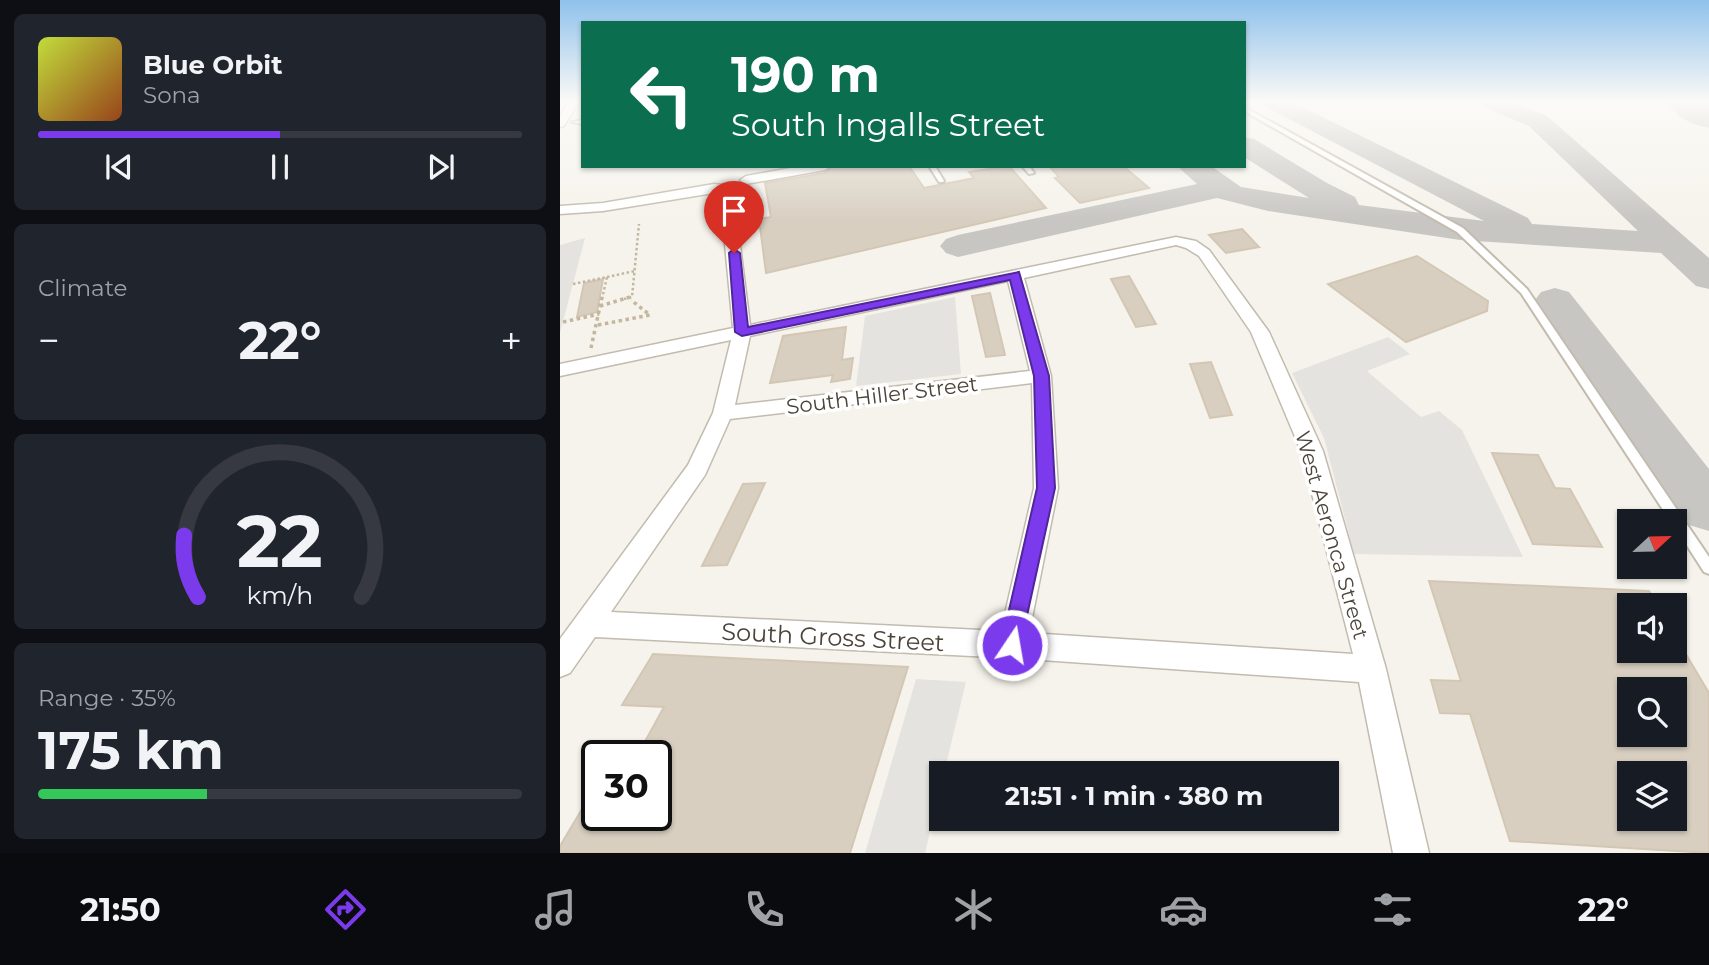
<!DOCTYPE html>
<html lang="en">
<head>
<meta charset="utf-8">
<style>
  :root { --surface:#171b24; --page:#20242c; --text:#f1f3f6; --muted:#9ea1a6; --line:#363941; --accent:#7c3aed }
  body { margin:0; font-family:Montserrat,sans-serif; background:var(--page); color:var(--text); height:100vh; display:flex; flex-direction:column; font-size:26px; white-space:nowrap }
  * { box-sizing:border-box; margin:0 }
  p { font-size:23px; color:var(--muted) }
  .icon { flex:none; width:38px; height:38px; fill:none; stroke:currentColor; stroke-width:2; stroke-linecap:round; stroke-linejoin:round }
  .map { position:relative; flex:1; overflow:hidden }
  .side { display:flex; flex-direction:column; gap:14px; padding:14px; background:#0d0f14; width:560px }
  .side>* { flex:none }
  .top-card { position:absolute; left:21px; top:21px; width:665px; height:147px; border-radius:0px; box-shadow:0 2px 5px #0004; background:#0b6e4f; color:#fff; overflow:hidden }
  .needle { width:46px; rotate:68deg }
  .controls { position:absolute; left:1057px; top:509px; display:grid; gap:14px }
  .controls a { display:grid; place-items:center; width:70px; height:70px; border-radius:0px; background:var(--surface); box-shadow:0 2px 5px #0004; font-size:35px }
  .speed { position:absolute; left:21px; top:740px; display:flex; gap:14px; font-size:35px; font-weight:700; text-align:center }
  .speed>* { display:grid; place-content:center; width:91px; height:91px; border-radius:50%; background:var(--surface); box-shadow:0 2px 5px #0004; line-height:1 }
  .speed .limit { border:4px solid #111; border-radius:10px; background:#fff; color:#111 }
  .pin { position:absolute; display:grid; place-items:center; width:60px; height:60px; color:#fff; margin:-72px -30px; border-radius:50% 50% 50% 0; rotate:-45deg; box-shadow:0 0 7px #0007 }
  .pin .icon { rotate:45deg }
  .me { position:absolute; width:77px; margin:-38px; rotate:12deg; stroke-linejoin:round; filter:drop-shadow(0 0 5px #0008) }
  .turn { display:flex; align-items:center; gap:24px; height:147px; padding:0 35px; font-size:32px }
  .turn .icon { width:91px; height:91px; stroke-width:2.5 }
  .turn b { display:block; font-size:49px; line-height:60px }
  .big { font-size:52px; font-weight:700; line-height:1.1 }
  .side .widget { flex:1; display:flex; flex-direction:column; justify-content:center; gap:10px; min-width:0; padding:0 24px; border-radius:10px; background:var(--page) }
  .side .dial { align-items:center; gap:0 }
  .dial svg { height:182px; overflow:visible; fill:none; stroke:var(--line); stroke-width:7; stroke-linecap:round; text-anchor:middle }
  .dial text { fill:var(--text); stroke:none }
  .song { display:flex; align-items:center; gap:21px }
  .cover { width:84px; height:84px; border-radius:10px; background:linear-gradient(135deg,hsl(70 70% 55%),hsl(20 70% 35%)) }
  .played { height:7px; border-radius:4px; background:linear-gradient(90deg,var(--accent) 50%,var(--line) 50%) }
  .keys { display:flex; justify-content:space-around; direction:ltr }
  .heat { display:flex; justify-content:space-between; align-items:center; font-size:38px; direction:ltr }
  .charge { height:10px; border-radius:5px; background:linear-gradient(90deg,#34c759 35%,var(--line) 0) }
  .trip { position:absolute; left:369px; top:761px; width:410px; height:70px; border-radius:0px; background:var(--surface); box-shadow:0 2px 5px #0004; font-weight:700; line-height:70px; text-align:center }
  .tab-bar { display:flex; height:112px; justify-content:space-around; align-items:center; background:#090b0e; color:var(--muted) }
  .tab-bar .icon { width:49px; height:49px }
  .tab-bar .on { color:var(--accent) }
  .tab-bar b { font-size:32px; color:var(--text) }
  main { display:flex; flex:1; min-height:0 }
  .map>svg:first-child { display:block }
  .parking { fill:#e5e3e0 }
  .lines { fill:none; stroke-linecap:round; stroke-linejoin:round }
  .taxiway { fill:#c8c6c3; fill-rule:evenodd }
  .runway { fill:#c8c6c3; fill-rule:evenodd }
  .building { fill:#d8cfc1; stroke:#d3c7b4; stroke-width:2; fill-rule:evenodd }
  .lane-casing { stroke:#c2bbae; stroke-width:4 }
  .street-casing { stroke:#c2bbae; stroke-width:3 }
  .path-far1 { stroke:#c4b79f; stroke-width:2.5; stroke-dasharray:2.5 2.5; stroke-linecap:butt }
  .path { stroke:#c4b79f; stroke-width:3.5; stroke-dasharray:3.5 3.5; stroke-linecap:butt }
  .lane { fill:#fff; fill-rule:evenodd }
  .street { fill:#fff; fill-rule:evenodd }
  .route { fill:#7c3aed; stroke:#51269a; stroke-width:2 }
  .labels { text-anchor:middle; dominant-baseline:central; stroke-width:7; stroke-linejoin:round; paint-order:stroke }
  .street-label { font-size:21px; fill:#4b4439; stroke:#fff }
  .near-street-label { font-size:24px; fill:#4b4439; stroke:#fff }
</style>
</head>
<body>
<main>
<section class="side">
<div class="widget">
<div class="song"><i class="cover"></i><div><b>Blue Orbit</b><p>Sona</p></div></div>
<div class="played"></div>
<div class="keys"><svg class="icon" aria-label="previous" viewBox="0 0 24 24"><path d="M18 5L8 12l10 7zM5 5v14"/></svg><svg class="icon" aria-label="pause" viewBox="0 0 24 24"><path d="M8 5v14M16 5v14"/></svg><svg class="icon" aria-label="next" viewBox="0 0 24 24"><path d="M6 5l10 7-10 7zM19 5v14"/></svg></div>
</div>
<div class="widget"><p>Climate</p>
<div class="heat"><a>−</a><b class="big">22°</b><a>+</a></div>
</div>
<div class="widget dial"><svg viewBox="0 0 100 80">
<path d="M14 69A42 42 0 1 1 86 69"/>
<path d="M14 69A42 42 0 0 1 8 42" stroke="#7c3aed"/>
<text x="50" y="56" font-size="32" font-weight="700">22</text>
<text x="50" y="72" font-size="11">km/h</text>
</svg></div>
<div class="widget"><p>Range · 35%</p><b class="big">175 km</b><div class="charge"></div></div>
</section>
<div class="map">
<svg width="1149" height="853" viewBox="0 0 1149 853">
  <rect width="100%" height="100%" fill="#f6f3ec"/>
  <path class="parking" d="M25,238L0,333V245Z
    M395,297L401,374L296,386L305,316Z
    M828,337L850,354L807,371L861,417L879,411L902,430L963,557L794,554L764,438L732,373Z
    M356,679L406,682L384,773L382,774L381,785L365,853H305Z"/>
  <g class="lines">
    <path class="taxiway" d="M702,102H732L968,218L972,224L1078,231L969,126L924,107L920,102H952L987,116L1149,258V289L1136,286L1101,253L900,240L708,211L657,198L398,257L386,253L380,246L386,239L398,235L637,184L617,166H651L681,187L749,198L684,157V137L694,139L767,183L795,197L799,205L924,221L706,107Z
      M995,288L1009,292L1149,469V531L1129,525L975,300L981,292Z"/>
    <path class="runway" d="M1107,102H1149V128C1129,123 1118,119 1107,102Z"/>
  </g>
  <path class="building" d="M274,166H349L364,188L414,178L409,172L449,166L486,208L206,273L199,219L211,217L205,183L265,173Z
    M489,166H563L589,188L520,203L495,178L499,177Z
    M682,229L699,247L666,253L649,235Z
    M857,256L928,301L927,311L846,342L768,284Z
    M569,276L596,324L576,327L551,279Z
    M43,279L37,312L17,317L24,283Z
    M430,293L445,355L426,357L412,296Z
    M286,327L282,360L293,358L290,379L271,382L273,375L210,383L223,336Z
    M651,362L672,415L650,418L630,364Z
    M932,453L978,455L995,488L1010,489L1042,547L973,544Z
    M205,483L167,565L142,566L183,484Z
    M869,581L1089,591L1098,606H1069V651H1124L1149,693V853L950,841L910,714L880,713L871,680L901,681ZM1069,690H1115V735H1069ZM1069,774H1115V819H1069Z
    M93,654L348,667L290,853H0V846L37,784V816H96V756H77L104,707L62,705Z"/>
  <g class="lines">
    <defs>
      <path id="lane" d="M684,107L903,228L967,289L1149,557V574L1144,572L1115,527V522H1111L961,293L897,232L684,111Z
        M23,120V124L12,122Z
        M369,166H375L384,181L383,182H379Z
        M462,166H469L474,173L469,174Z"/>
      <path id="street" d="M9,102H19L4,126L0,127V116Z
        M242,166H271L265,170L186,184L180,180L186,176Z
        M154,184L171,186L173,189L190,325L616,237L636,241L649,250L709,332L763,451L826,669L869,853H833L799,682L452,658L35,637L10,673L0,677V639L128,465L153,413L171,340L0,376V364L173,328L160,192L43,211L0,214V206L43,203ZM616,245L626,248L639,256L691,332L741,451L793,654L469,633L498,488L491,376L464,278ZM448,281L470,371L175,405L190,336ZM472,383L474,488L441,631L51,612L145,475L170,419Z"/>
    </defs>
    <use href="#lane" class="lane-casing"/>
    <use href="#street" class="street-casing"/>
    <path class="path-far1" d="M47,277L75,271
      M13,284L47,277L42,299
      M64,299L72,297L79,224"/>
    <path class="path" d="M40,306L70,297
      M3,322L39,314
      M38,325L90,315L71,300
      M31,348L42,297"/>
    <use href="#lane" class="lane"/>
    <use href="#street" class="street"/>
  </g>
  <linearGradient id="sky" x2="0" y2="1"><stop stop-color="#8fc1ec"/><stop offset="0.46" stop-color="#fbfaf6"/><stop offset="1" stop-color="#fbfaf6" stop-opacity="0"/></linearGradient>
  <rect width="1149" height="221" fill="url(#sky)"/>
  <path class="route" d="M174,249L180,253L188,327L459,272L489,376L495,488L459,652L452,655L444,652L441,645L477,488L474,376L450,280L182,336L175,332L169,253Z"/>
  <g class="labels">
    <g class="street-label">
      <text transform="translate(322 395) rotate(-7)">South Hiller Street</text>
      <text transform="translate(772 535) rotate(74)">West Aeronca Street</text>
    </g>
    <g class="near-street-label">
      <text transform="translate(273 637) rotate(3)">South Gross Street</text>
    </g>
  </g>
</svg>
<div class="controls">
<a><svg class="needle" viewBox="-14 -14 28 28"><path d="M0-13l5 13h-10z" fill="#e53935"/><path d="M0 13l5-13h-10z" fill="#9ea1a6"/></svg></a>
<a><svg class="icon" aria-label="sound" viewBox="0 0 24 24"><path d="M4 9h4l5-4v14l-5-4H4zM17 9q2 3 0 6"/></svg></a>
<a><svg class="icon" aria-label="search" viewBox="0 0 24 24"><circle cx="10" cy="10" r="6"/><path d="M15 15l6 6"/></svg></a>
<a><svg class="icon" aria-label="layers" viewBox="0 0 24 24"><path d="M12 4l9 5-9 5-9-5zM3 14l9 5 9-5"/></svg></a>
</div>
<div class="speed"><div class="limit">30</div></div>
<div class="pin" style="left:174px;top:253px;background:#d93025"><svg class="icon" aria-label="arrive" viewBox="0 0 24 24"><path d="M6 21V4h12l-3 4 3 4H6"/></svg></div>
<svg class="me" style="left:452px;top:645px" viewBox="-20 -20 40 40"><circle r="17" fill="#7c3aed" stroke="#fff" stroke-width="3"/><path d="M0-11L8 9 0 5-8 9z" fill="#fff"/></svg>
<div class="trip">21:51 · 1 min · 380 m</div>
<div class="top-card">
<div class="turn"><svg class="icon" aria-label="left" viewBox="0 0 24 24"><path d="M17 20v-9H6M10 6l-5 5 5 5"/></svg><div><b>190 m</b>South Ingalls Street</div></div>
</div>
</div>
</main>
<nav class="tab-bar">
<b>21:50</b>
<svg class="icon on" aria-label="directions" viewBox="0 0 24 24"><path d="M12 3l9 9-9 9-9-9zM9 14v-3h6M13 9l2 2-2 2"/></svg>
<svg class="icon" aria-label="music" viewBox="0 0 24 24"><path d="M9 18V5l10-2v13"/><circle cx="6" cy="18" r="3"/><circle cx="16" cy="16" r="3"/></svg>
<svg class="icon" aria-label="phone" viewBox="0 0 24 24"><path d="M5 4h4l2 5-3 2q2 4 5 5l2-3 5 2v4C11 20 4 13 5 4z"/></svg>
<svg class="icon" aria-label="climate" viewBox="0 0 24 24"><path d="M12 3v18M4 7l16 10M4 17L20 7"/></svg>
<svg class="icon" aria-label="car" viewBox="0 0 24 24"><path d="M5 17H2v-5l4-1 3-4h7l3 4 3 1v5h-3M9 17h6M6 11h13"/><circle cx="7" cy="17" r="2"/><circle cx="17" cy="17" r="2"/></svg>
<svg class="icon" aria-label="filters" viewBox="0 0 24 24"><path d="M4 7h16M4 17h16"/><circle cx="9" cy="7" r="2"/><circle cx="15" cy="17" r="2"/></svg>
<b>22°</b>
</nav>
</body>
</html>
